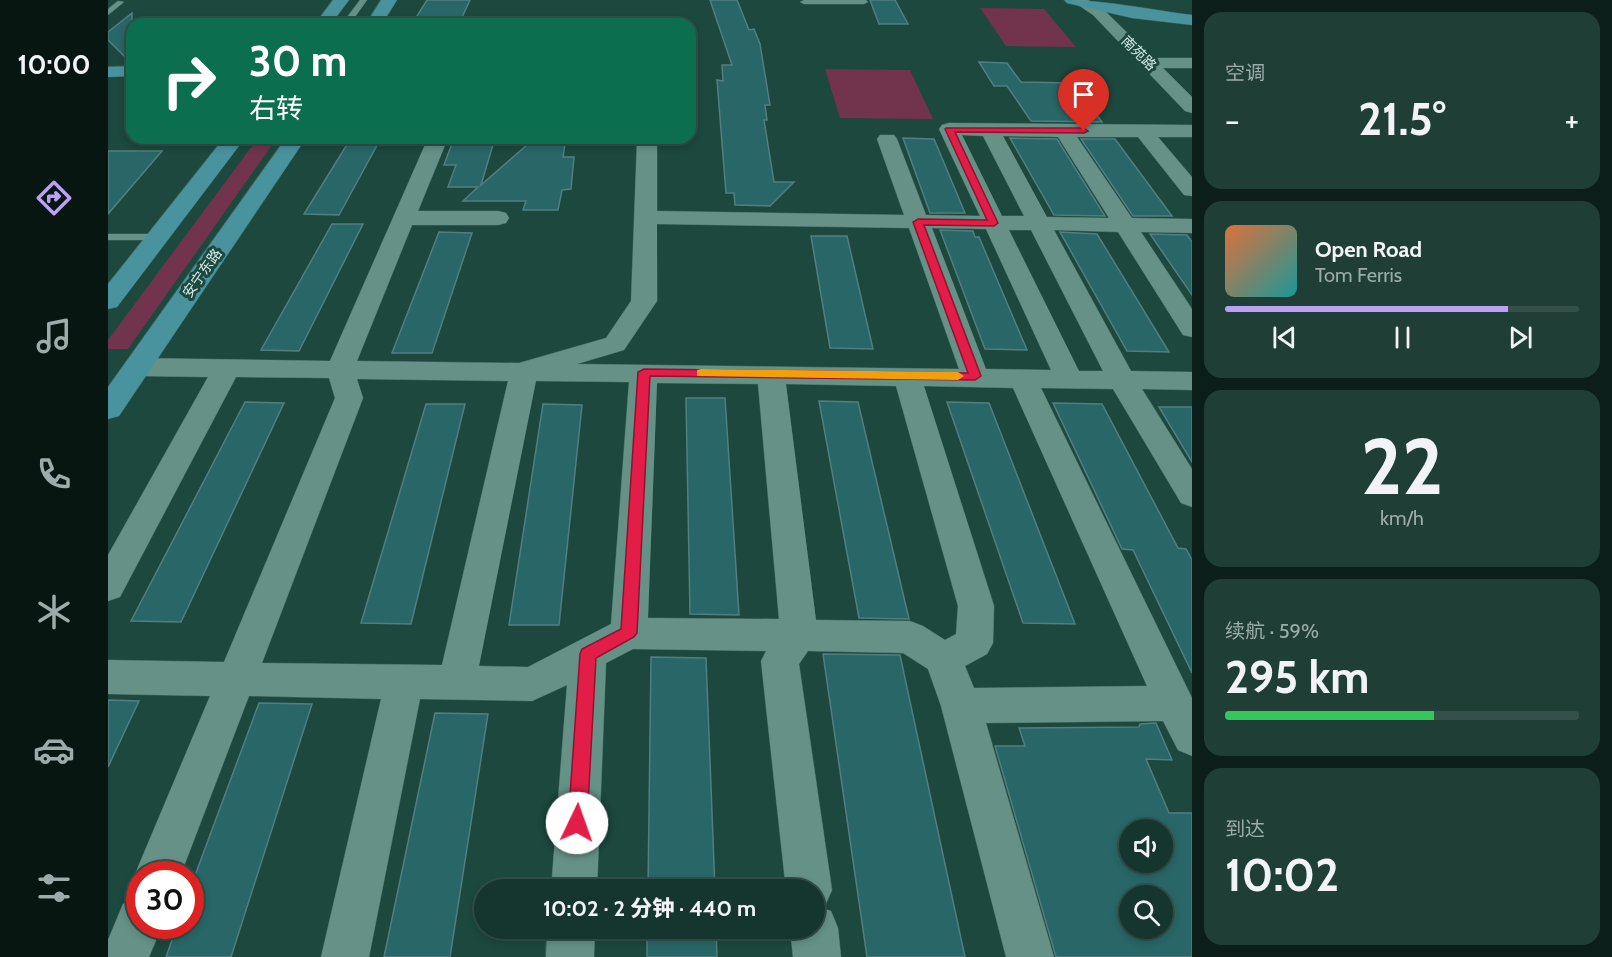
<!DOCTYPE html>
<html lang="zh">
<head>
<meta charset="utf-8">
<style>
  :root { --surface:#15362e; --page:#1e3e36; --text:#f1f3f6; --muted:#9dabaa; --line:#34504a; --accent:#bca0f2 }
  body { margin:0; font-family:Cabin,"Noto Sans SC",sans-serif; background:var(--page); color:var(--text); height:100vh; display:flex; flex-direction:column; font-size:22px; white-space:nowrap }
  * { box-sizing:border-box; margin:0 }
  p { font-size:20px; color:var(--muted) }
  .icon { flex:none; width:33px; height:33px; fill:none; stroke:currentColor; stroke-width:2; stroke-linecap:round; stroke-linejoin:round }
  .map { position:relative; flex:1; overflow:hidden }
  .panel { display:flex; flex-direction:column; gap:12px; padding:12px; background:#0c1e19; width:420px }
  .panel>* { flex:none }
  .hud { position:absolute; left:18px; top:18px; width:570px; height:126px; border-radius:18px; box-shadow:0 3px 9px #0003,0 0 0 2px var(--line); background:#0b6e4f; color:#fff; overflow:hidden }
  .tools { position:absolute; left:1011px; top:819px; display:grid; gap:12px }
  .tools a { display:grid; place-items:center; width:54px; height:54px; border-radius:50%; background:var(--surface); box-shadow:0 3px 9px #0003,0 0 0 2px var(--line); font-size:30px }
  .speed { position:absolute; left:18px; top:861px; display:flex; gap:12px; font-size:30px; font-weight:700; text-align:center }
  .speed>* { display:grid; place-content:center; width:78px; height:78px; border-radius:50%; background:var(--surface); box-shadow:0 3px 9px #0003,0 0 0 2px var(--line); line-height:1 }
  .speed .limit { border:9px solid #d22; background:#fff; color:#111 }
  .pin { position:absolute; display:grid; place-items:center; width:51px; height:51px; color:#fff; margin:-62px -26px; border-radius:50% 50% 50% 0; rotate:-45deg; box-shadow:0 0 6px #0007 }
  .pin .icon { rotate:45deg }
  .me { position:absolute; width:66px; margin:-33px; rotate:3deg; stroke-linejoin:round; filter:drop-shadow(0 0 4px #0008) }
  .turn { display:flex; align-items:center; gap:21px; height:126px; padding:0 24px; font-size:27px }
  .turn .icon { width:78px; height:78px; stroke-width:2.5 }
  .turn b { display:block; font-size:42px; line-height:51px }
  .big { font-size:45px; font-weight:800; line-height:1.1 }
  .panel .card { flex:1; display:flex; flex-direction:column; justify-content:center; gap:9px; min-width:0; padding:0 21px; border-radius:18px; background:var(--page) }
  .panel .dial { align-items:center; gap:0 }
  .dial b { font-size:78px; line-height:1 }
  .song { display:flex; align-items:center; gap:18px }
  .cover { width:72px; height:72px; border-radius:9px; background:linear-gradient(135deg,hsl(20 70% 55%),hsl(180 70% 35%)) }
  .played { height:6px; border-radius:3px; background:linear-gradient(90deg,var(--accent) 80%,var(--line) 80%) }
  .keys { display:flex; justify-content:space-around; direction:ltr }
  .heat { display:flex; justify-content:space-between; align-items:center; font-size:33px; direction:ltr }
  .charge { height:9px; border-radius:4px; background:linear-gradient(90deg,#34c759 59%,var(--line) 0) }
  .trip { position:absolute; left:366px; top:879px; width:351px; height:60px; border-radius:30px; background:var(--surface); box-shadow:0 3px 9px #0003,0 0 0 2px var(--line); font-weight:800; line-height:60px; text-align:center }
  main { display:flex; flex:1; min-height:0 }
  .dock { display:flex; flex-direction:column; width:108px; justify-content:space-around; align-items:center; background:#081612; color:var(--muted) }
  .dock .icon { width:42px; height:42px }
  .dock .current { color:var(--accent) }
  .dock b { font-size:27px; color:var(--text) }
  .map>svg:first-child { display:block }
  .green { fill:#71344c }
  .building { fill:#296667; stroke:#517f80; stroke-width:1.5; fill-rule:evenodd }
  .lines { fill:none; stroke-linecap:round; stroke-linejoin:round }
  .lane-casing { stroke:#40665e; stroke-width:1 }
  .street-casing { stroke:#40665e; stroke-width:1 }
  .secondary-casing { stroke:#40665e; stroke-width:1 }
  .lane { fill:#659186; fill-rule:evenodd }
  .street { fill:#659186; fill-rule:evenodd }
  .secondary { fill:#49939e; fill-rule:evenodd }
  .route { fill:#e11d48; stroke:#92132f; stroke-width:1.5 }
  .slow { fill:#f59e0b }
  .labels { text-anchor:middle; dominant-baseline:central; stroke-width:6; stroke-linejoin:round; paint-order:stroke }
  .far-street-label { font-size:14px; fill:#d4eae4; stroke:#1c483e }
</style>
</head>
<body>
<main>
<nav class="dock">
<b>10:00</b>
<svg class="icon current" aria-label="directions" viewBox="0 0 24 24"><path d="M12 3l9 9-9 9-9-9zM9 14v-3h6M13 9l2 2-2 2"/></svg>
<svg class="icon" aria-label="music" viewBox="0 0 24 24"><path d="M9 18V5l10-2v13"/><circle cx="6" cy="18" r="3"/><circle cx="16" cy="16" r="3"/></svg>
<svg class="icon" aria-label="phone" viewBox="0 0 24 24"><path d="M5 4h4l2 5-3 2q2 4 5 5l2-3 5 2v4C11 20 4 13 5 4z"/></svg>
<svg class="icon" aria-label="climate" viewBox="0 0 24 24"><path d="M12 3v18M4 7l16 10M4 17L20 7"/></svg>
<svg class="icon" aria-label="car" viewBox="0 0 24 24"><path d="M5 17H2v-5l4-1 3-4h7l3 4 3 1v5h-3M9 17h6M6 11h13"/><circle cx="7" cy="17" r="2"/><circle cx="17" cy="17" r="2"/></svg>
<svg class="icon" aria-label="filters" viewBox="0 0 24 24"><path d="M4 7h16M4 17h16"/><circle cx="9" cy="7" r="2"/><circle cx="15" cy="17" r="2"/></svg>
</nav>
<div class="map">
<svg width="1084" height="957" viewBox="0 0 1084 957">
  <rect width="100%" height="100%" fill="#1c483e"/>
  <path class="green" d="M872,8L936,9L968,47L898,46Z
    M717,69L802,70L825,119L732,118Z
    M150,138H169L20,349H0V340Z"/>
  <path class="building" d="M319,0H362L351,24H304Z
    M602,0H629L641,30L646,29L652,44L662,105H657L659,120H656L666,182H686L662,206L627,205L626,193H618L609,80L615,81L614,65H624Z
    M762,0H787L800,24H771Z
    M24,13V64L0,40V32Z
    M871,62L899,63L913,82L964,83L994,122L923,121L899,86H886Z
    M243,138H273L231,215L196,214Z
    M346,138H387L373,185L427,138H458L455,157H466L463,189L454,190L450,210H415L418,201H355L370,187H340L348,165H336Z
    M795,138L826,139L857,213H822Z
    M902,138L949,139L997,216L946,215Z
    M973,139H1007L1064,216H1025Z
    M0,151H54L0,214Z
    M224,224H255L191,351L153,350Z
    M832,230L865,231L867,237H871L919,350L877,349Z
    M331,232L364,233L324,353H284Z
    M952,232L989,234L1061,352L1019,351Z
    M1042,234L1079,235L1084,242V295Z
    M703,236H739L765,349L722,348Z
    M578,398H617L631,615L582,614Z
    M711,401L750,402L801,619L751,618Z
    M137,402L176,403L73,622L23,621Z
    M839,402L881,403L967,624L915,623Z
    M945,403L994,404L1070,548L1078,549L1084,560V673L1025,550L1014,549Z
    M318,404H357L303,624L253,623Z
    M435,404L474,405L451,625H401Z
    M1051,407H1084V462Z
    M715,654L792,655L857,957H759Z
    M543,657L598,658L607,890H540Z
    M0,700L31,701L0,767Z
    M151,703L204,704L123,957H58L69,926H82V889Z
    M327,713L380,714L342,957H276Z
    M1048,723L1064,760L1038,759L1061,813H1084V957H948L887,746H917L911,728L1031,727L1032,724ZM1022,830H1054V862H1022ZM1022,896H1054V928H1022Z
    M539,928H608L609,957H539Z"/>
  <g class="lines">
    <defs>
      <path id="lane" d="M252,0H259L242,24H234Z
        M758,0L760,2L756,4H696L692,2L696,0Z
        M10,1L16,2L0,15V9Z
        M0,234H50L55,237L50,240H0Z"/>
      <path id="street" d="M963,0H980L995,9L1045,58H1084V68H1055L1084,97V113L1077,111L985,15Z
        M841,123L1084,125V137H1050L1084,177V196L1076,195L1030,137H969L1024,218L1084,219V233L1033,232L1084,309V337L1075,335L1010,232L946,230L1023,371L1084,372V390L1034,389L1084,469V507L1073,503L1005,389L933,388L1084,698V756L1070,750L1055,721L878,723L946,957H898L833,706L820,669L795,653L700,651L691,664L724,890L717,906L714,908L723,911L730,928L733,957H685L682,928H706V890H678L653,661L658,651L525,649L498,663L489,890H443L459,685L424,701L312,699L261,957H213L273,699L141,696L73,874H32V884L27,874L102,696L0,694V660L116,662L227,398L221,378L128,377L12,597L0,601V555L100,377L29,376L19,373L15,367L19,361L29,358L222,361L320,138H340L310,211H390L398,213L401,218L398,223L390,225H304L249,361L411,363L498,338L523,301L529,141L531,138H547L549,141V211L796,215L769,139L772,135H786L789,139L818,215L872,216L831,129L834,125ZM854,135L875,136L916,216H894ZM895,136L950,137L1001,218L939,217ZM549,224L801,228L851,369L469,364L516,350L549,301ZM824,228L878,229L943,370L878,369ZM901,230H923L995,371H971ZM249,379L400,381L334,665L154,663L255,398ZM428,381L521,382L503,624L420,667L371,666ZM549,383L650,384L671,619L540,618ZM678,384L788,386L850,606L848,634L837,640L815,626L802,621L708,620ZM816,386L905,388L1039,686L866,688L857,666L879,654L885,643L886,606Z
        M32,898V926H54L41,957H0V940L15,904Z
        M439,928H487L486,957H438Z"/>
      <path id="secondary" d="M225,0H241L223,24H207Z
        M273,0H289L274,24H258Z
        M956,0C999,0 1042,10 1084,15V25L1024,18L959,3Z
        M24,66V76L0,77V67Z
        M116,138H137L9,307L0,309V284Z
        M178,138H198L11,416L0,419V387Z"/>
    </defs>
    <use href="#lane" class="lane-casing"/>
    <use href="#street" class="street-casing"/>
    <use href="#secondary" class="secondary-casing"/>
    <use href="#lane" class="lane"/>
    <use href="#street" class="street"/>
    <use href="#secondary" class="secondary"/>
  </g>
  <path class="route" d="M838,128H976L980,131L976,133L847,132L890,223L886,226L816,225L873,376L867,380L542,376L529,633L526,637L488,658L479,823L476,829L469,832L463,829L460,823L472,654L474,649L513,629L530,372L536,369L860,373L805,222L810,219L879,220L837,129Z"/>
  <path class="slow" d="M593,369L850,372L856,376L850,380L589,376V370Z"/>
  <g class="labels">
    <g class="far-street-label">
      <text transform="translate(1031 53) rotate(45)">南苑路</text>
      <text transform="translate(94 273) rotate(-55)">安宁东路</text>
    </g>
  </g>
</svg>
<div class="tools">
<a><svg class="icon" aria-label="sound" viewBox="0 0 24 24"><path d="M4 9h4l5-4v14l-5-4H4zM17 9q2 3 0 6"/></svg></a>
<a><svg class="icon" aria-label="search" viewBox="0 0 24 24"><circle cx="10" cy="10" r="6"/><path d="M15 15l6 6"/></svg></a>
</div>
<div class="speed"><div class="limit">30</div></div>
<div class="pin" style="left:976px;top:131px;background:#d93025"><svg class="icon" aria-label="arrive" viewBox="0 0 24 24"><path d="M6 21V4h12l-3 4 3 4H6"/></svg></div>
<svg class="me" style="left:469px;top:823px" viewBox="-20 -20 40 40"><circle r="19" fill="#fff"/><path d="M0-13L10 11 0 6-10 11z" fill="#e11d48"/></svg>
<div class="trip">10:02 · 2 分钟 · 440 m</div>
<div class="hud">
<div class="turn"><svg class="icon" aria-label="right" viewBox="0 0 24 24"><path d="M7 20v-9h11M14 6l5 5-5 5"/></svg><div><b>30 m</b>右转</div></div>
</div>
</div>
<section class="panel">
<div class="card"><p>空调</p>
<div class="heat"><a>−</a><b class="big">21.5°</b><a>+</a></div>
</div>
<div class="card">
<div class="song"><i class="cover"></i><div><b>Open Road</b><p>Tom Ferris</p></div></div>
<div class="played"></div>
<div class="keys"><svg class="icon" aria-label="previous" viewBox="0 0 24 24"><path d="M18 5L8 12l10 7zM5 5v14"/></svg><svg class="icon" aria-label="pause" viewBox="0 0 24 24"><path d="M8 5v14M16 5v14"/></svg><svg class="icon" aria-label="next" viewBox="0 0 24 24"><path d="M6 5l10 7-10 7zM19 5v14"/></svg></div>
</div>
<div class="card dial"><b>22</b><p>km/h</p></div>
<div class="card"><p>续航 · 59%</p><b class="big">295 km</b><div class="charge"></div></div>
<div class="card"><p>到达</p><b class="big">10:02</b></div>
</section>
</main>
</body>
</html>
